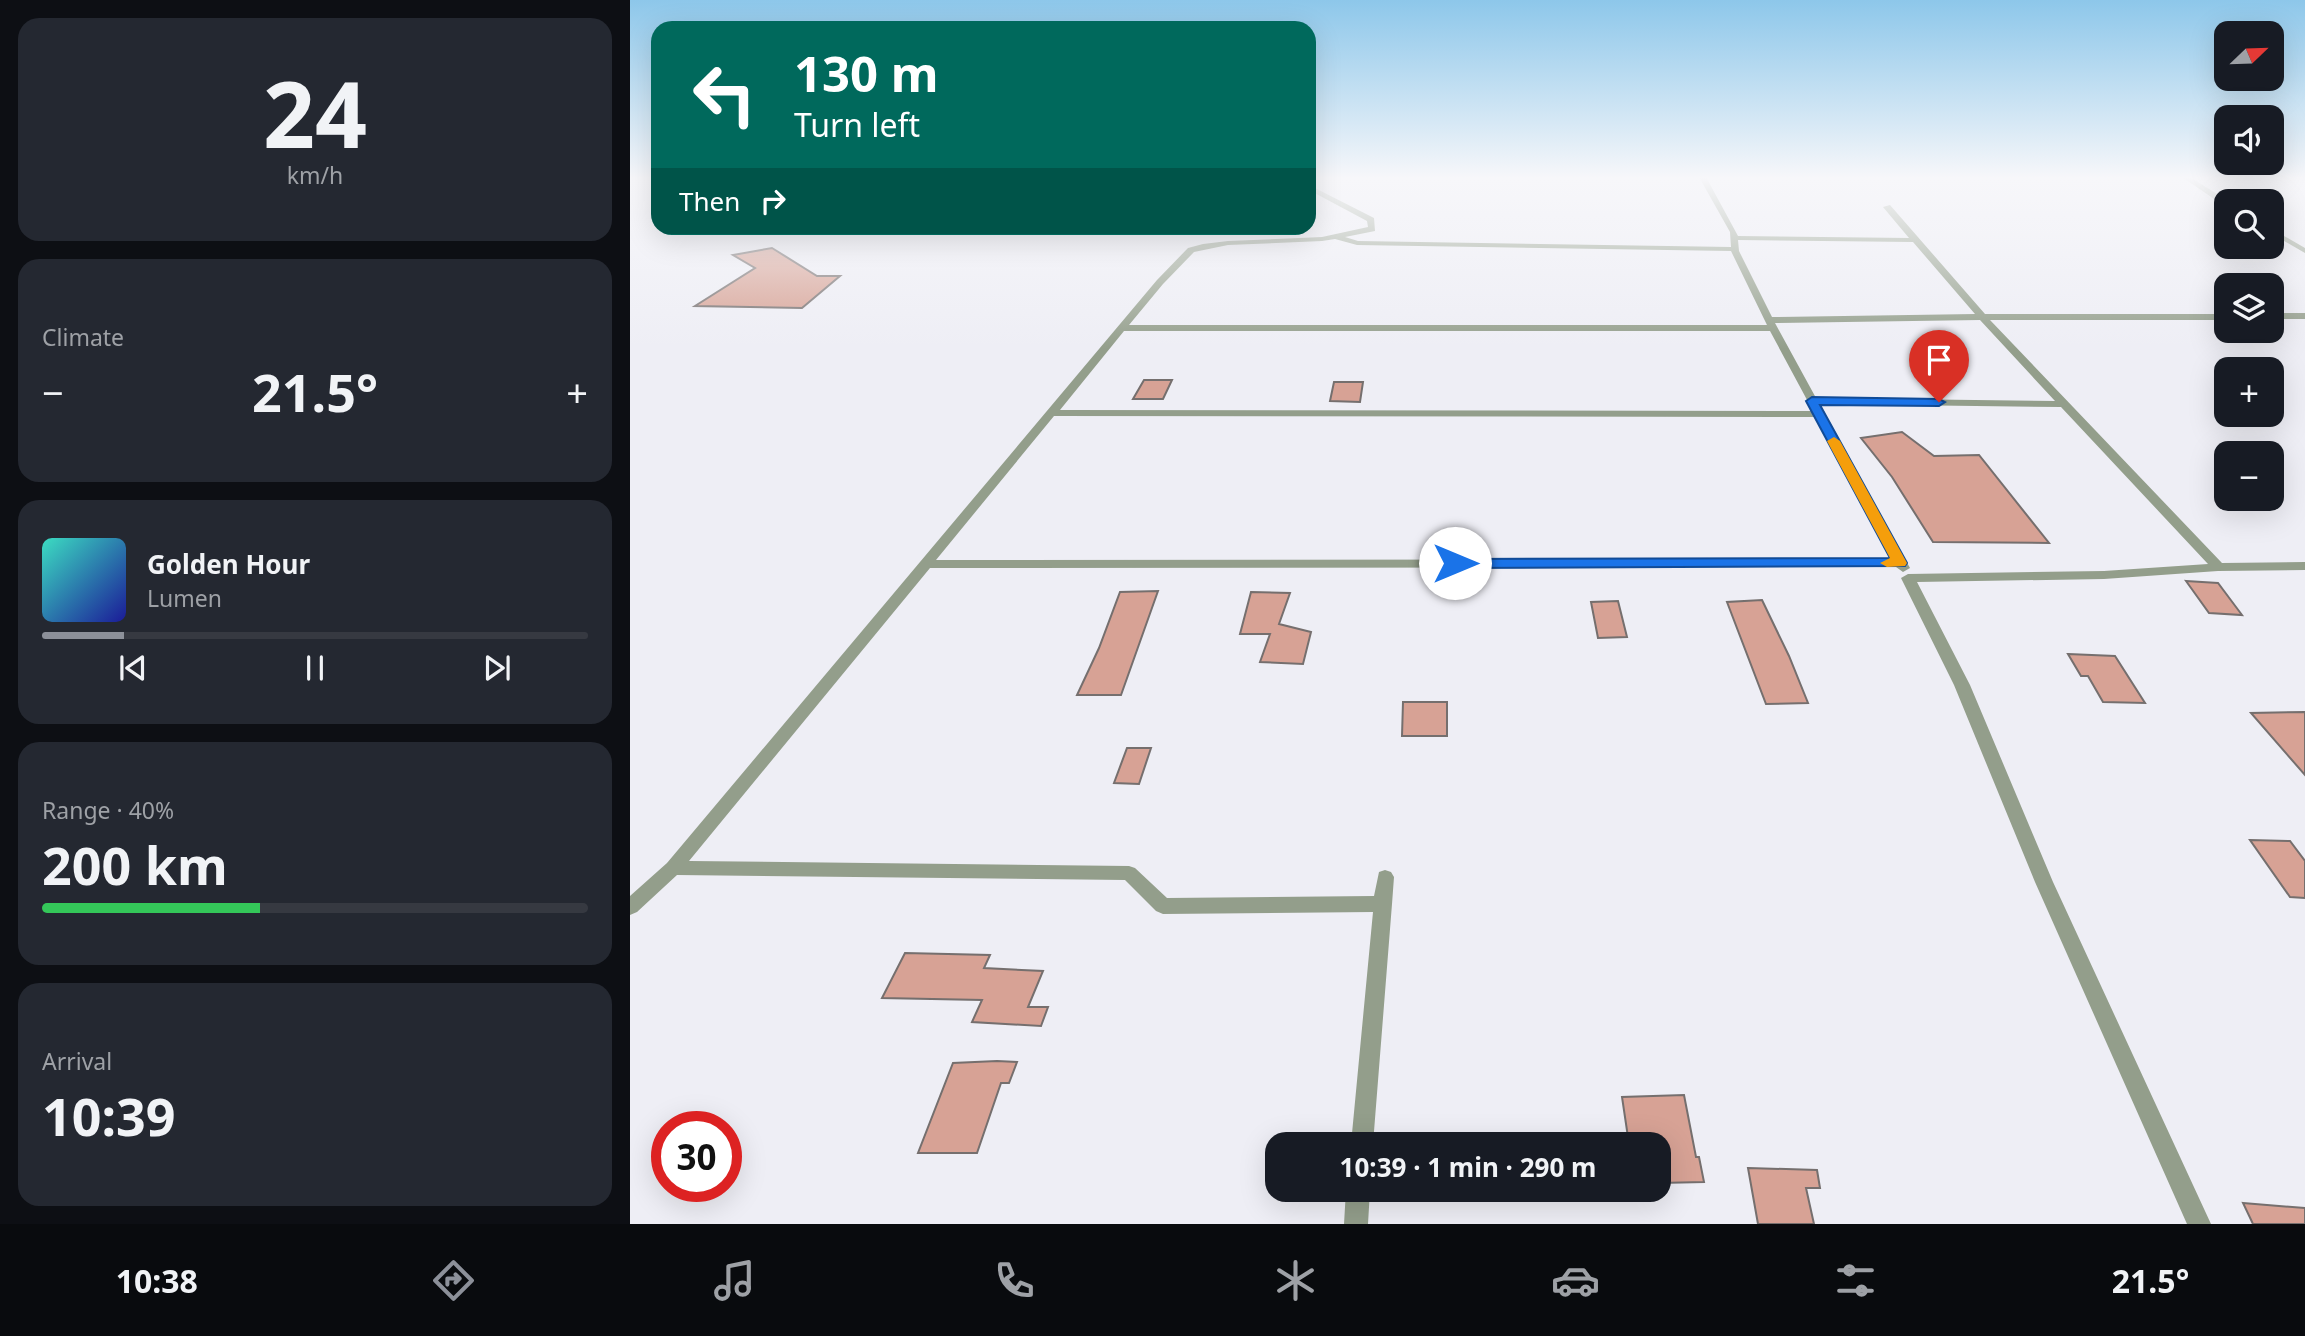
<!DOCTYPE html>
<html lang="en">
<head>
<meta charset="utf-8">
<style>
  :root { --surface:#171b24; --page:#242831; --text:#f1f3f6; --muted:#9ea1a6; --line:#363941; --accent:#8c9099 }
  body { margin:0; font-family:"Noto Sans",sans-serif; background:var(--page); color:var(--text); height:100vh; display:flex; flex-direction:column; font-size:26px; white-space:nowrap }
  * { box-sizing:border-box; margin:0 }
  p { font-size:23px; color:var(--muted) }
  .icon { flex:none; width:38px; height:38px; fill:none; stroke:currentColor; stroke-width:2; stroke-linecap:round; stroke-linejoin:round }
  .map { position:relative; flex:1; overflow:hidden }
  .details { display:flex; flex-direction:column; gap:18px; padding:18px; background:#0d0f14; width:630px }
  .details>* { flex:none }
  .hud { position:absolute; left:21px; top:21px; width:665px; height:214px; border-radius:21px; box-shadow:0 7px 28px #0002; background:#00695c; color:#fff; overflow:hidden }
  .needle { width:46px; rotate:67deg }
  .controls { position:absolute; left:1584px; top:21px; display:grid; gap:14px }
  .controls a { display:grid; place-items:center; width:70px; height:70px; border-radius:14px; background:var(--surface); box-shadow:0 7px 28px #0002; font-size:35px }
  .speed { position:absolute; left:21px; top:1111px; display:flex; gap:14px; font-size:35px; font-weight:700; text-align:center }
  .speed>* { display:grid; place-content:center; width:91px; height:91px; border-radius:50%; background:var(--surface); box-shadow:0 7px 28px #0002; line-height:1 }
  .speed .limit { border:10px solid #d22; background:#fff; color:#111 }
  .pin { position:absolute; display:grid; place-items:center; width:60px; height:60px; color:#fff; margin:-72px -30px; border-radius:50% 50% 50% 0; rotate:-45deg; box-shadow:0 0 7px #0007 }
  .pin .icon { rotate:45deg }
  .me { position:absolute; width:77px; margin:-38px; rotate:90deg; stroke-linejoin:round; filter:drop-shadow(0 0 5px #0008) }
  .turn { display:flex; align-items:center; gap:24px; height:147px; padding:0 28px; font-size:32px }
  .turn .icon { width:91px; height:91px; stroke-width:2.5 }
  .turn b { display:block; font-size:49px; line-height:60px }
  .then { display:flex; align-items:center; height:66px; padding:0 28px; background:#0003; gap:14px; font-size:26px }
  .big { font-size:52px; font-weight:700; line-height:1.1 }
  .details .tile { flex:1; display:flex; flex-direction:column; justify-content:center; gap:10px; min-width:0; padding:0 24px; border-radius:21px; background:var(--page) }
  .details .dial { align-items:center; gap:0 }
  .dial b { font-size:91px; line-height:1 }
  .song { display:flex; align-items:center; gap:21px }
  .cover { width:84px; height:84px; border-radius:10px; background:linear-gradient(135deg,hsl(170 70% 55%),hsl(240 70% 35%)) }
  .played { height:7px; border-radius:4px; background:linear-gradient(90deg,var(--accent) 15%,var(--line) 15%) }
  .keys { display:flex; justify-content:space-around; direction:ltr }
  .heat { display:flex; justify-content:space-between; align-items:center; font-size:38px; direction:ltr }
  .charge { height:10px; border-radius:5px; background:linear-gradient(90deg,#34c759 40%,var(--line) 0) }
  .trip { position:absolute; left:635px; top:1132px; width:406px; height:70px; border-radius:21px; background:var(--surface); box-shadow:0 7px 28px #0002; font-weight:700; line-height:70px; text-align:center }
  .dock { display:flex; height:112px; justify-content:space-around; align-items:center; background:#090b0e; color:var(--muted) }
  .dock .icon { width:49px; height:49px }
  .dock .active { color:var(--accent) }
  .dock b { font-size:32px; color:var(--text) }
  main { display:flex; flex:1; min-height:0 }
  .map>svg:first-child { display:block }
  .building { fill:#d7a295; stroke:#756f6e; stroke-width:2 }
  .lines { fill:none; stroke-linecap:round; stroke-linejoin:round }
  .minor { fill:#939e8b; fill-rule:evenodd }
  .route { fill:#1a73e8; stroke:#114b97; stroke-width:2 }
  .slow { fill:#f59e0b }
</style>
</head>
<body>
<main>
<section class="details">
<div class="tile dial"><b>24</b><p>km/h</p></div>
<div class="tile"><p>Climate</p>
<div class="heat"><a>−</a><b class="big">21.5°</b><a>+</a></div>
</div>
<div class="tile">
<div class="song"><i class="cover"></i><div><b>Golden Hour</b><p>Lumen</p></div></div>
<div class="played"></div>
<div class="keys"><svg class="icon" aria-label="previous" viewBox="0 0 24 24"><path d="M18 5L8 12l10 7zM5 5v14"/></svg><svg class="icon" aria-label="pause" viewBox="0 0 24 24"><path d="M8 5v14M16 5v14"/></svg><svg class="icon" aria-label="next" viewBox="0 0 24 24"><path d="M6 5l10 7-10 7zM19 5v14"/></svg></div>
</div>
<div class="tile"><p>Range · 40%</p><b class="big">200 km</b><div class="charge"></div></div>
<div class="tile"><p>Arrival</p><b class="big">10:39</b></div>
</section>
<div class="map">
<svg width="1675" height="1224" viewBox="0 0 1675 1224">
  <rect width="100%" height="100%" fill="#eeeef5"/>
  <path class="building" d="M142,248L187,276H210L172,308L65,306L125,268L103,255Z
    M514,380H542L533,399H503Z
    M704,382H733L730,402L700,401Z
    M1272,432L1304,456L1349,455L1419,543L1303,542L1262,477L1231,438Z
    M1556,581L1588,583L1612,615L1579,613Z
    M528,591L491,695H447L469,648L490,592Z
    M621,592L660,593L649,624L681,632L673,664L630,662L640,634H610Z
    M1132,600L1159,656L1178,703L1136,704L1097,602Z
    M988,601L997,637L968,638L961,602Z
    M1438,654L1485,656L1515,703L1473,702L1458,676H1451Z
    M773,702H817V736H772Z
    M1675,712V775L1621,713Z
    M497,748H521L509,784L484,783Z
    M1620,840L1660,841L1675,861V898L1660,897Z
    M275,953L360,955L354,968L413,971L398,1007H418L411,1026L342,1022L352,1000L252,998Z
    M367,1061L387,1062L379,1083H371L347,1153H288L323,1063Z
    M1054,1095L1066,1157H1069L1074,1182L1029,1183V1144H999L992,1097Z
    M1118,1168L1187,1170L1190,1188H1176L1184,1224H1128Z
    M1613,1203L1675,1208V1224H1623Z"/>
  <g class="lines">
    <path class="minor" d="M1069,177H1076L1108,236L1279,238L1253,207L1260,205L1355,314H1596V320H1360L1592,563L1675,562V570L1588,571L1474,579L1287,582L1340,685L1423,882L1581,1224H1557L1405,882L1324,685L1271,578L1278,574L1474,571L1578,564L1431,407L1190,404L1280,568L1273,572L1266,567L300,568L59,861L499,866L505,868L537,898L744,896L749,872L755,870L761,872L764,877L762,904L743,1144H721L743,912L533,914L526,911L495,880L47,875L7,912L0,915V896L37,863L527,280L558,248L573,244L598,241L692,237L738,227L737,221L679,190V185L744,218L745,231L715,237L728,241L1101,247L1100,232ZM705,239L727,245L1101,251L1137,325H499L533,284L564,252L598,245L692,241ZM1108,240L1283,242L1345,314L1142,317L1109,251ZM1350,320L1425,401L1186,398L1145,323ZM494,331H1140L1183,411L430,410ZM424,416L1186,417L1262,559L306,560Z
      M1552,177H1560L1598,201H1596V205H1593Z
      M1642,229L1675,248V253L1642,234Z
      M1642,313H1675V319H1642Z
      M716,1190H740L738,1224H714Z"/>
  </g>
  <linearGradient id="sky" x2="0" y2="1"><stop stop-color="#8dc7ea"/><stop offset="0.51" stop-color="#f7f7fa"/><stop offset="1" stop-color="#f7f7fa" stop-opacity="0"/></linearGradient>
  <rect width="1675" height="349" fill="url(#sky)"/>
  <path class="route" d="M1182,397L1309,399L1315,402L1309,406L1190,405L1277,563L1275,566L825,568L817,563L825,559L1260,558L1176,401Z"/>
  <path class="slow" d="M1204,437L1210,441L1277,563L1275,566L1257,567L1250,563L1260,558L1197,441Z"/>
</svg>
<div class="controls">
<a><svg class="needle" viewBox="-14 -14 28 28"><path d="M0-13l5 13h-10z" fill="#e53935"/><path d="M0 13l5-13h-10z" fill="#9ea1a6"/></svg></a>
<a><svg class="icon" aria-label="sound" viewBox="0 0 24 24"><path d="M4 9h4l5-4v14l-5-4H4zM17 9q2 3 0 6"/></svg></a>
<a><svg class="icon" aria-label="search" viewBox="0 0 24 24"><circle cx="10" cy="10" r="6"/><path d="M15 15l6 6"/></svg></a>
<a><svg class="icon" aria-label="layers" viewBox="0 0 24 24"><path d="M12 4l9 5-9 5-9-5zM3 14l9 5 9-5"/></svg></a>
<a>+</a>
<a>−</a>
</div>
<div class="speed"><div class="limit">30</div></div>
<div class="pin" style="left:1309px;top:402px;background:#d93025"><svg class="icon" aria-label="arrive" viewBox="0 0 24 24"><path d="M6 21V4h12l-3 4 3 4H6"/></svg></div>
<svg class="me" style="left:825px;top:563px" viewBox="-20 -20 40 40"><circle r="19" fill="#fff"/><path d="M0-13L10 11 0 6-10 11z" fill="#1a73e8"/></svg>
<div class="trip">10:39 · 1 min · 290 m</div>
<div class="hud">
<div class="turn"><svg class="icon" aria-label="left" viewBox="0 0 24 24"><path d="M17 20v-9H6M10 6l-5 5 5 5"/></svg><div><b>130 m</b>Turn left</div></div>
<div class="then">Then<svg class="icon" aria-label="right" viewBox="0 0 24 24"><path d="M7 20v-9h11M14 6l5 5-5 5"/></svg></div>
</div>
</div>
</main>
<nav class="dock">
<b>10:38</b>
<svg class="icon active" aria-label="directions" viewBox="0 0 24 24"><path d="M12 3l9 9-9 9-9-9zM9 14v-3h6M13 9l2 2-2 2"/></svg>
<svg class="icon" aria-label="music" viewBox="0 0 24 24"><path d="M9 18V5l10-2v13"/><circle cx="6" cy="18" r="3"/><circle cx="16" cy="16" r="3"/></svg>
<svg class="icon" aria-label="phone" viewBox="0 0 24 24"><path d="M5 4h4l2 5-3 2q2 4 5 5l2-3 5 2v4C11 20 4 13 5 4z"/></svg>
<svg class="icon" aria-label="climate" viewBox="0 0 24 24"><path d="M12 3v18M4 7l16 10M4 17L20 7"/></svg>
<svg class="icon" aria-label="car" viewBox="0 0 24 24"><path d="M5 17H2v-5l4-1 3-4h7l3 4 3 1v5h-3M9 17h6M6 11h13"/><circle cx="7" cy="17" r="2"/><circle cx="17" cy="17" r="2"/></svg>
<svg class="icon" aria-label="filters" viewBox="0 0 24 24"><path d="M4 7h16M4 17h16"/><circle cx="9" cy="7" r="2"/><circle cx="15" cy="17" r="2"/></svg>
<b>21.5°</b>
</nav>
</body>
</html>
